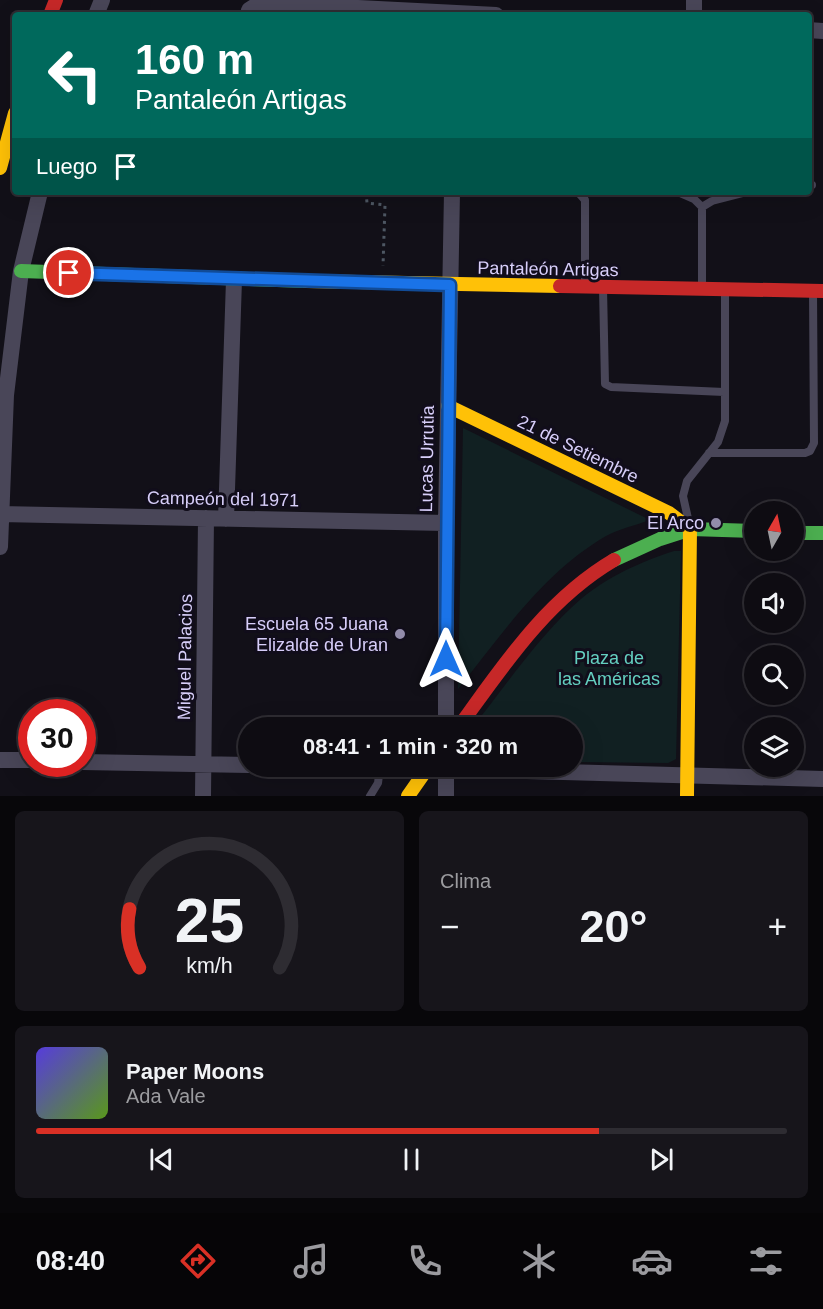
<!DOCTYPE html>
<html lang="es">
<head>
<meta charset="utf-8">
<style>
  :root { --surface:#0e0c12; --page:#17151b; --text:#f1f3f6; --muted:#9b9b9f; --line:#2e2c32; --accent:#d93025 }
  body { margin:0; font-family:Arial,sans-serif; background:var(--page); color:var(--text); height:100vh; display:flex; flex-direction:column; font-size:22px; white-space:nowrap }
  * { box-sizing:border-box; margin:0 }
  p { font-size:20px; color:var(--muted) }
  .icon { flex:none; width:33px; height:33px; fill:none; stroke:currentColor; stroke-width:2; stroke-linecap:round; stroke-linejoin:round }
  .map { position:relative; height:796px; overflow:hidden }
  .side { display:flex; flex-direction:column; gap:15px; padding:15px; background:#08070a; flex:1 }
  .side>* { flex:none }
  .guide { position:absolute; left:12px; top:12px; width:800px; height:183px; border-radius:6px; box-shadow:0 6px 24px #0002,0 0 0 2px var(--line); background:#00695c; color:#fff; overflow:hidden }
  .needle { width:39px; rotate:9deg }
  .fabs { position:absolute; left:744px; top:501px; display:grid; gap:12px }
  .fabs a { display:grid; place-items:center; width:60px; height:60px; border-radius:50%; background:var(--surface); box-shadow:0 6px 24px #0002,0 0 0 2px var(--line); font-size:30px }
  .speed { position:absolute; left:18px; top:699px; display:flex; gap:12px; font-size:30px; font-weight:700; text-align:center }
  .speed>* { display:grid; place-content:center; width:78px; height:78px; border-radius:50%; background:var(--surface); box-shadow:0 6px 24px #0002,0 0 0 2px var(--line); line-height:1 }
  .speed .limit { border:9px solid #d22; background:#fff; color:#111 }
  .pin { position:absolute; display:grid; place-items:center; width:51px; height:51px; color:#fff; margin:-26px; border:3px solid #fff; border-radius:50%; box-shadow:0 2px 6px #0007 }
  .me { position:absolute; width:66px; margin:-33px; rotate:0deg; stroke-linejoin:round; filter:drop-shadow(0 0 4px #0008) }
  .turn { display:flex; align-items:center; gap:21px; height:126px; padding:0 24px; font-size:27px }
  .turn .icon { width:78px; height:78px; stroke-width:2.5 }
  .turn b { display:block; font-size:42px; line-height:51px }
  .then { display:flex; align-items:center; height:57px; padding:0 24px; background:#0003; gap:12px; font-size:22px }
  .big { font-size:45px; font-weight:800; line-height:1.1 }
  .side .widget { flex:1; display:flex; flex-direction:column; justify-content:center; gap:9px; min-width:0; padding:0 21px; border-radius:9px; background:var(--page) }
  .side .dial { align-items:center; gap:0 }
  .dial svg { height:156px; overflow:visible; fill:none; stroke:var(--line); stroke-width:7; stroke-linecap:round; text-anchor:middle }
  .dial text { fill:var(--text); stroke:none }
  .song { display:flex; align-items:center; gap:18px }
  .cover { width:72px; height:72px; border-radius:9px; background:linear-gradient(135deg,hsl(250 70% 55%),hsl(90 70% 35%)) }
  .played { height:6px; border-radius:3px; background:linear-gradient(90deg,var(--accent) 75%,var(--line) 75%) }
  .keys { display:flex; justify-content:space-around; direction:ltr }
  .heat { display:flex; justify-content:space-between; align-items:center; font-size:33px; direction:ltr }
  .side .tiles { flex:1; display:grid; gap:15px; grid-template-columns:1fr 1fr }
  .widget:last-child { grid-column:span 2 }
  .trip { position:absolute; left:238px; top:717px; width:345px; height:60px; border-radius:30px; background:var(--surface); box-shadow:0 6px 24px #0002,0 0 0 2px var(--line); font-weight:800; line-height:60px; text-align:center }
  .menu { display:flex; height:96px; justify-content:space-around; align-items:center; background:#060507; color:var(--muted) }
  .menu .icon { width:42px; height:42px }
  .menu .on { color:var(--accent) }
  .menu b { font-size:27px; color:var(--text) }
  .map>svg:first-child { display:block }
  .green { fill:#112022 }
  .lines { fill:none; stroke-linecap:round; stroke-linejoin:round }
  .path { stroke:#4e5763; stroke-width:3; stroke-dasharray:3 4.5; stroke-linecap:butt }
  .lane { stroke:#494658; stroke-width:8 }
  .street { stroke:#494658; stroke-width:16 }
  .fast { stroke:#4caf50; stroke-width:14 }
  .slow { stroke:#ffc107; stroke-width:14 }
  .jam { stroke:#c62828; stroke-width:14 }
  .route-casing { stroke:#114b97; stroke-width:15 }
  .route { stroke:#1a73e8; stroke-width:10 }
  .poi-dot { fill:#928caa; stroke:#110d1b; stroke-width:2 }
  .labels { text-anchor:middle; dominant-baseline:central; stroke-width:6; stroke-linejoin:round; paint-order:stroke }
  .street-label { font-size:18px; fill:#d7cef9; stroke:#110d1b }
  .poi-label { font-size:18px; fill:#d7cef9; stroke:#110d1b; text-anchor:end }
  .park-label { font-size:18px; fill:#64cfc0; stroke:#110d1b }
</style>
</head>
<body>
<div class="map">
<svg width="823" height="796" viewBox="0 0 823 796">
  <rect width="100%" height="100%" fill="#121018"/>
  <path class="green" d="M463,428L650,520C636,525 619,529 606,536C544,572 502,634 458,689Z
    M674,551H681L676,759L668,763L573,762V728H472C504,688 534,643 571,608C600,580 637,563 674,551Z"/>
  <g class="lines">
    <path class="path" d="M366,192L367,203L385,205L383,266"/>
    <path class="lane" d="M808,185H812
      M578,192L585,200V287
      M678,192L694,199L702,207
      M603,288L605,384L611,387L724,392
      M702,289V207L712,201L747,192
      M709,453H805L810,451L814,443L813,291
      M689,523L683,496L687,481L718,442L725,421V291
      M370,796L378,783L380,767"/>
    <path class="street" d="M96,15L102,0
      M248,15L249,10L260,3L496,15
      M694,15V0
      M808,30L823,31
      M0,514L446,523
      M226,519L234,280
      M0,547L6,395L21,271L40,192
      M446,728V523L452,192
      M0,760H32
      M82,762L249,765
      M342,766L823,779
      M203,796L206,518
      M446,796V766"/>
    <path class="fast" d="M21,271L306,281
      M794,533H823
      M614,560L660,539L691,529L754,531"/>
    <path class="slow" d="M0,168L15,113
      M306,281L560,286
      M448,406L669,513L690,529
      M408,796L429,766
      M687,796L690,529"/>
    <path class="jam" d="M50,15L56,0
      M560,286L823,291
      M458,728C503,666 546,600 614,560"/>
  </g>
  <g class="lines">
    <defs>
      <path id="route" d="M69,273L450,285L446,659"/>
    </defs>
    <use href="#route" class="route-casing"/>
    <use href="#route" class="route"/>
  </g>
  <g class="poi-dot">
    <circle cx="716" cy="523" r="6"/>
    <circle cx="400" cy="634" r="6"/>
  </g>
  <g class="labels">
    <g class="street-label">
      <text transform="translate(548 269) rotate(1)">Pantaleón Artigas</text>
      <text transform="translate(578 449) rotate(26)">21 de Setiembre</text>
      <text transform="translate(427 459) rotate(-89)">Lucas Urrutia</text>
      <text transform="translate(223 499) rotate(1)">Campeón del 1971</text>
      <text transform="translate(185 657) rotate(-89)">Miguel Palacios</text>
    </g>
    <g class="poi-label">
      <text x="704" y="523">El Arco</text>
      <text x="388" y="624">Escuela 65 Juana<tspan x="388" dy="21">Elizalde de Uran</tspan></text>
    </g>
    <g class="park-label">
      <text x="609" y="658">Plaza de<tspan x="609" dy="21">las Américas</tspan></text>
    </g>
  </g>
</svg>
<div class="fabs">
<a><svg class="needle" viewBox="-14 -14 28 28"><path d="M0-13l5 13h-10z" fill="#e53935"/><path d="M0 13l5-13h-10z" fill="#9b9b9f"/></svg></a>
<a><svg class="icon" aria-label="sound" viewBox="0 0 24 24"><path d="M4 9h4l5-4v14l-5-4H4zM17 9q2 3 0 6"/></svg></a>
<a><svg class="icon" aria-label="search" viewBox="0 0 24 24"><circle cx="10" cy="10" r="6"/><path d="M15 15l6 6"/></svg></a>
<a><svg class="icon" aria-label="layers" viewBox="0 0 24 24"><path d="M12 4l9 5-9 5-9-5zM3 14l9 5 9-5"/></svg></a>
</div>
<div class="speed"><div class="limit">30</div></div>
<div class="pin" style="left:69px;top:273px;background:#d93025"><svg class="icon" aria-label="arrive" viewBox="0 0 24 24"><path d="M6 21V4h12l-3 4 3 4H6"/></svg></div>
<svg class="me" style="left:446px;top:659px" viewBox="-20 -20 40 40"><path d="M0-17L14 15 0 8-14 15z" fill="#1a73e8" stroke="#fff" stroke-width="4"/></svg>
<div class="trip">08:41 · 1 min · 320 m</div>
<div class="guide">
<div class="turn"><svg class="icon" aria-label="left" viewBox="0 0 24 24"><path d="M17 20v-9H6M10 6l-5 5 5 5"/></svg><div><b>160 m</b>Pantaleón Artigas</div></div>
<div class="then">Luego<svg class="icon" aria-label="arrive" viewBox="0 0 24 24"><path d="M6 21V4h12l-3 4 3 4H6"/></svg></div>
</div>
</div>
<section class="side">
<div class="tiles">
<div class="widget dial"><svg viewBox="0 0 100 80">
<path d="M14 69A42 42 0 1 1 86 69"/>
<path d="M14 69A42 42 0 0 1 9 39" stroke="#d93025"/>
<text x="50" y="56" font-size="32" font-weight="700">25</text>
<text x="50" y="72" font-size="11">km/h</text>
</svg></div>
<div class="widget"><p>Clima</p>
<div class="heat"><a>−</a><b class="big">20°</b><a>+</a></div>
</div>
<div class="widget">
<div class="song"><i class="cover"></i><div><b>Paper Moons</b><p>Ada Vale</p></div></div>
<div class="played"></div>
<div class="keys"><svg class="icon" aria-label="previous" viewBox="0 0 24 24"><path d="M18 5L8 12l10 7zM5 5v14"/></svg><svg class="icon" aria-label="pause" viewBox="0 0 24 24"><path d="M8 5v14M16 5v14"/></svg><svg class="icon" aria-label="next" viewBox="0 0 24 24"><path d="M6 5l10 7-10 7zM19 5v14"/></svg></div>
</div>
</div>
</section>
<nav class="menu">
<b>08:40</b>
<svg class="icon on" aria-label="directions" viewBox="0 0 24 24"><path d="M12 3l9 9-9 9-9-9zM9 14v-3h6M13 9l2 2-2 2"/></svg>
<svg class="icon" aria-label="music" viewBox="0 0 24 24"><path d="M9 18V5l10-2v13"/><circle cx="6" cy="18" r="3"/><circle cx="16" cy="16" r="3"/></svg>
<svg class="icon" aria-label="phone" viewBox="0 0 24 24"><path d="M5 4h4l2 5-3 2q2 4 5 5l2-3 5 2v4C11 20 4 13 5 4z"/></svg>
<svg class="icon" aria-label="climate" viewBox="0 0 24 24"><path d="M12 3v18M4 7l16 10M4 17L20 7"/></svg>
<svg class="icon" aria-label="car" viewBox="0 0 24 24"><path d="M5 17H2v-5l4-1 3-4h7l3 4 3 1v5h-3M9 17h6M6 11h13"/><circle cx="7" cy="17" r="2"/><circle cx="17" cy="17" r="2"/></svg>
<svg class="icon" aria-label="filters" viewBox="0 0 24 24"><path d="M4 7h16M4 17h16"/><circle cx="9" cy="7" r="2"/><circle cx="15" cy="17" r="2"/></svg>
</nav>
</body>
</html>
